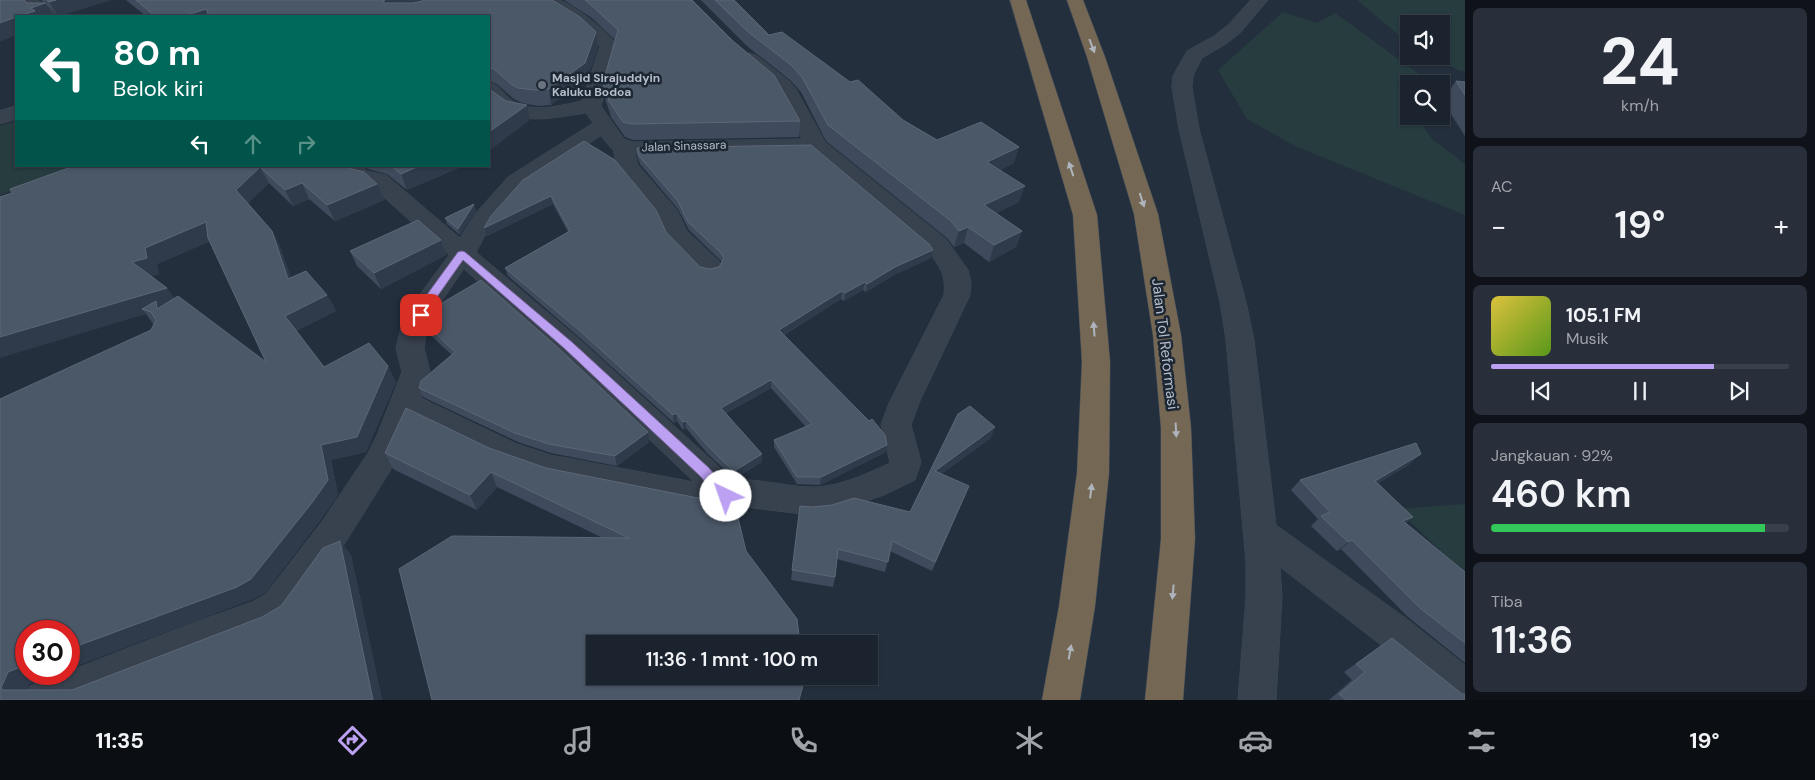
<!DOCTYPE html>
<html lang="id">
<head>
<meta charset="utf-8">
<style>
  :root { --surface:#1b232e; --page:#282f3a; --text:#f1f3f6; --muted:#a0a4aa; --line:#39404a; --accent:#bca0f2 }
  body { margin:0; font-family:"DM Sans",sans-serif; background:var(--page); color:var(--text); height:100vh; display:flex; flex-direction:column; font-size:19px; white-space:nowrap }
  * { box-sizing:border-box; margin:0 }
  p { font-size:16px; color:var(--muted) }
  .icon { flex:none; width:28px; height:28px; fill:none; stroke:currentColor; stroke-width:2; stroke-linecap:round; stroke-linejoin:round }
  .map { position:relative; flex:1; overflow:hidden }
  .drawer { display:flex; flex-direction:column; gap:8px; padding:8px; background:#0f1319; width:350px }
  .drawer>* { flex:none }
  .guide { position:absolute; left:15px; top:15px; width:475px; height:152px; border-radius:0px; box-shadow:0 1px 4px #0004,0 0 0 1px var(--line); background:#00695c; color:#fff; overflow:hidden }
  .buttons { position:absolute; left:1400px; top:15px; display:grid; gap:10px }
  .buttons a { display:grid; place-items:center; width:50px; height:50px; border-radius:0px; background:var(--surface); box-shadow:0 1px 4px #0004,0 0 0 1px var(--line); font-size:25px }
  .speed { position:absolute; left:15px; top:620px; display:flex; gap:10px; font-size:25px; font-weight:700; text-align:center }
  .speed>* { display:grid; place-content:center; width:65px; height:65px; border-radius:50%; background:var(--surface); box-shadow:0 1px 4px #0004,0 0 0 1px var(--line); line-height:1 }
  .speed .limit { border:8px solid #d22; background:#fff; color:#111 }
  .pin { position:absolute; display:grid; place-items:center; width:42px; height:42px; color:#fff; margin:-21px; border-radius:10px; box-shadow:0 2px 8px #0006 }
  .me { position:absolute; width:55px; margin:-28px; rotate:318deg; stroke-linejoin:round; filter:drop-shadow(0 0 4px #0008) }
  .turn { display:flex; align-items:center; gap:18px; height:105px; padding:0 15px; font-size:22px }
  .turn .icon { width:65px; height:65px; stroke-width:2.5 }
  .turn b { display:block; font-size:35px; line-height:42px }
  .lanes { display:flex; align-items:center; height:48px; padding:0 15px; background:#0003; justify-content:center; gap:25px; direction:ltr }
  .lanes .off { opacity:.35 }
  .big { font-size:38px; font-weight:600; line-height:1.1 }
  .drawer .card { flex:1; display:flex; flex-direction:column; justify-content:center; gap:8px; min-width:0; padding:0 18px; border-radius:8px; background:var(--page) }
  .drawer .dial { align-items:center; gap:0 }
  .dial b { font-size:65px; line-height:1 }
  .song { display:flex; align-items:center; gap:15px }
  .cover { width:60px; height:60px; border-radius:8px; background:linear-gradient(135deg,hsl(50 70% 55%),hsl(90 70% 35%)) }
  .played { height:5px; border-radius:2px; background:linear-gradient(90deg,var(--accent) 75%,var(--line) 75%) }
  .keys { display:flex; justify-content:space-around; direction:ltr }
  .heat { display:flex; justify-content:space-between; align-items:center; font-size:28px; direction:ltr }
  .charge { height:8px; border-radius:4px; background:linear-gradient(90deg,#34c759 92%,var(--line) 0) }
  .trip { position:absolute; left:586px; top:635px; width:292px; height:50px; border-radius:0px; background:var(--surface); box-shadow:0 1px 4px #0004,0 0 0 1px var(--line); font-weight:600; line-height:50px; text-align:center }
  .tab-bar { display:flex; height:80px; justify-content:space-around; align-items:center; background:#0b0e12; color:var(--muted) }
  .tab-bar .icon { width:35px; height:35px }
  .tab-bar .selected { color:var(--accent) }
  .tab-bar b { font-size:22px; color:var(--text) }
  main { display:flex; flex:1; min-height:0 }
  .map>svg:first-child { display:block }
  .green { fill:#263c3f }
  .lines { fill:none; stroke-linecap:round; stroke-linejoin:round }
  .minor-casing { stroke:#414a57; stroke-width:1 }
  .highway-casing { stroke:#434c59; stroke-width:1 }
  .minor { fill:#38414e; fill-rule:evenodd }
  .highway { fill:#746855; fill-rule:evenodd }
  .wall { fill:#3f4b5c; fill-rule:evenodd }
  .shaded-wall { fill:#2f3b4b }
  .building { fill:#4b5868; stroke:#5c6777 }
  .oneway { fill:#aeb4bd }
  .route { fill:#bca0f2; stroke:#7a689d }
  .worship-dot { fill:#6b7280; stroke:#1d2633; stroke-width:2 }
  .labels { text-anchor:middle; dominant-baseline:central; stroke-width:5; stroke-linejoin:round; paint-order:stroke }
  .far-poi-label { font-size:12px; font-weight:bold; fill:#b4bcc9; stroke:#1d2633; text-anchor:start }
  .far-street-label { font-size:12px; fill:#b4bcc9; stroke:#1d2633 }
  .street-label { font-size:15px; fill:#b4bcc9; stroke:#1d2633 }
</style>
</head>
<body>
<main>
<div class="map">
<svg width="1465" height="700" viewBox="0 0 1465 700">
  <rect width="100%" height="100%" fill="#242f3e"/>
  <path class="green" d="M1357,0H1465V71H1460L1432,56H1441V24H1409V44Z
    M1283,12L1317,23L1335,13L1433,84L1398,86L1409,103V116H1417L1431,138L1465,164V215L1297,147L1247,119L1218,70Z
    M16,121V166H78L0,195V126Z
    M1465,504V574L1397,509Z"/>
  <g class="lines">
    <defs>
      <path id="minor" d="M20,0H38L57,16H38Z
        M539,0C545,0 553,0 559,0C575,5 608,32 618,46L601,106L624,139L633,142L802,139L780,95L740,59L742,55L749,53L756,55L789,81L796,89L825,142L946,239L968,270L971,282L970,295L919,403L911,425L921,462L915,480L884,495L830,513L810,515L745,507L699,511L551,481L496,462L413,421L390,471L347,540L292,618L275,628L91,700H25L30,686L62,674H69V671L195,622L252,602L266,594L323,520L368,453L377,435L402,372L396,348L401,328L418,297L449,255L371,186L352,182L338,166H362L367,171L386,175L460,238L475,214L508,177L593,123L586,113C551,118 516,128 489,100V82C500,85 504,95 513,101C533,114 561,105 582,101L600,46L583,30L541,4ZM601,136L610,147L613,149L617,167L658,217L668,239L701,273L710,275L719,273L722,267L719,261L687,231L677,210L638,165L635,154L811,151L928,251C940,267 946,274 944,295L889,403L881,425L890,463C866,474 837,488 809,487C783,486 758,478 732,480L715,463L579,339L476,252L492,223L524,187ZM464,269L559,353L694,482L551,455L517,444L421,398L430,372L424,348L427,328L438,307Z
        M1251,0H1268L1240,33L1226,44L1202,58L1193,76L1192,87L1199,129L1246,302L1254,340L1276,525L1407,619L1465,665V700H1449L1381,645L1280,567L1282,597L1276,700H1238L1246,597V562L1226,340L1220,302L1179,129L1172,87L1173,76L1187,51L1214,36L1228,25Z
        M16,106V119L0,124V111Z"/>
      <path id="highway" d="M1010,0H1026L1097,215L1110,362L1109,473L1095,606L1080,700H1042L1059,606L1077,473L1082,362L1073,215Z
        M1067,0H1083L1105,57L1158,214L1181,335L1191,428L1195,539L1183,700H1145L1161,539V428L1153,335L1134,214L1087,57Z"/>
    </defs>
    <use href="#minor" class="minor-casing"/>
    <use href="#highway" class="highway-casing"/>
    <use href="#minor" class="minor"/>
    <use href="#highway" class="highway"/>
  </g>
  <path class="wall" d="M0,0H24L27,3H44L41,0H110L59,16H58L46,5L53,16H16V35L0,41Z
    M126,0H552L596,32L598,47L587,79L551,105L538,106L522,103L514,99L497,84L489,81V16H146Z
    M564,0H692L800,121L799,137L633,140L625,137L611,117L605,98L603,83L615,40L592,18Z
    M701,0H734L769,35L903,120L937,140L1014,163L1000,170L1019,202L996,213L1022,231L1016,247L989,262L964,243L954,247L947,238L826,141L801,92L790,80L747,46Z
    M1456,81L1465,82V136L1442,100Z
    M637,148L931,258L894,275L866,292L863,290L844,301L841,299L784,335L886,452L820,485L797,484L774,447V440L806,427L771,388L726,413L762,462L736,478H733L707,453L686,428L683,430L677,421L674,423L580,338L508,276L505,268L568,232L553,204L487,236L484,228L523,180L666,232L700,267L710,269L719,267L722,262L720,260L689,230L678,209L640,164L637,156Z
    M74,166L344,167L377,184L384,200L335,221L309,199L293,206L269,183L248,203L272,231L280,247L291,278L327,295L336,311L296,331L324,367L396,382L366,452L331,460L338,495L321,519L265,593L251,600L69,631L26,674H57L29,684L27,690H72L262,617L281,606L351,555L382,700H0L154,325L146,314L12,193ZM210,241L266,362L174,298L167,288L151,276L159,274L157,264Z
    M364,166H463L407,190L387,174L368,169Z
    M476,210L460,235L447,224L445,218Z
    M441,240L446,255L381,289L357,266L350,251Z
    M424,323L649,442L617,466L551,453L518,442L423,397L419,388L452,355L428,333Z
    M958,414L991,438L941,474L965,496L932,571L890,551L885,572L837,559L835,577L833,587L791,580L800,506L812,507L910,512Z
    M489,448L746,551L803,690L601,537L497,487L477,510L393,469L385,453Z
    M1410,464L1378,483L1413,517L1406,523L1465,572V663L1408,617L1341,549L1337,551L1311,526L1318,519L1291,490L1300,480Z
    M1392,638L1462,694L1465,700H1329L1352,680L1344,672Z"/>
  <path class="shaded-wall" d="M56,0H110L59,16H58L49,2Z
    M385,0H430L393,10L383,2Z
    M45,3L53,16H19L31,8Z
    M206,9L210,16H184Z
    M16,17V35L0,41V23Z
    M596,32L598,47L587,79L551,105L549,89Z
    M527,105L530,120L489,151V132Z
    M1019,147L1014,163L983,178L987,162Z
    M419,166H463L407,190L401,174Z
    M260,167L269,183L245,206L236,190Z
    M302,183L309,199L293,206L285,190Z
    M377,184L384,200L335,221L327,205Z
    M1025,186L1019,202L979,221L984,205Z
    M551,196L553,204L487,236L484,228Z
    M474,204L476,210L460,235L458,229Z
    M206,222L216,239L157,264L159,274L144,278L132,262L145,248Z
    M968,227L964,243L954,247L959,231Z
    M272,231L280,247L297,295L288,279Z
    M1022,231L1016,247L989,262L994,245Z
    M441,240L446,255L381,289L374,273Z
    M933,250L931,258L894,275L866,292L867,284L895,267Z
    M865,282L863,290L844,301L845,293Z
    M167,288L178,304L158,310L142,309L146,314L0,358V337Z
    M842,291L841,299L778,338L779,330Z
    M327,295L336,311L295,332L285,316Z
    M388,366L396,382L366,452L331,460L338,495L321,519L265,593L251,600L69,669V649L321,445Z
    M771,380V388L721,415V408Z
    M676,413L677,421L674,423L673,415Z
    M686,421V428L683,430V422Z
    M995,427L991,438L932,481L935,471Z
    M648,432L649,442L617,466L615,456Z
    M887,445L886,452L820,485L821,477Z
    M762,454V462L736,478V470Z
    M1421,454L1410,464L1365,491L1375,481Z
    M491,472L497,487L477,510L470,495Z
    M1413,517L1401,527L1403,521Z
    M1352,540L1341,549L1337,551L1348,542Z
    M340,541L351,555L382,700H373Z
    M26,665V674H57L29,684L23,699L3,690L1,688L8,672Z"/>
  <path class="building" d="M0,0H24L27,3H45L31,8L35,11L19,16H16V17L0,23Z
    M47,0H56L49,2Z
    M136,0H385L383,2L385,3H413L426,0H552L580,17L596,32L585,63L549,89L535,90L518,88L511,84L494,69L489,67V16H209L206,9L184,16H155Z
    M585,0H692L733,41L774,75L800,121L632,124L623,122L609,101L603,83L618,30L590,4Z
    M715,0H734L769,35L782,32L850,82L858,80L903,120L937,140L981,122L1019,147L987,162L1025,186L984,205L1022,231L994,245L968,227L959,231L951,221L828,125L802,77L791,65L747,31Z
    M1456,81L1465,82V95Z
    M489,89L506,101L527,105L489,132Z
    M584,141L615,160L656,210L666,232L700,267L710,269L719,267L724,258L720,252L688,222L678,201L639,156L637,148L811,145L929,244L933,250L895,267L867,284L865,282L845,293L842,291L779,330L869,421L872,419L885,435L887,445L821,477H797L774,440L812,424L771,380L721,408L762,454L736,470L733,471L707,445L686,421L683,422L676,413L673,415L579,330L505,268L570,231L551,196L484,228L491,216L523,180Z
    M74,166H343L344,167L364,172L377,184L327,205L302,183L285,190L260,167L236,190L272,231L288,279L306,271L327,295L285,316L324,367L369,343L388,366L357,437L321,445L328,480L311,504L251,579L237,587L69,649V631H26V665L8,672L1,688L3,690H72L262,617L281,606L323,548L340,541L373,700H0V399L151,330L156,320L151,312L142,309L156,301L157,309L178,296L266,362L208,238L206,222L145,248L147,258L132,262L167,288L0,337V197L12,193L10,189Z
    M391,166H419L401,174Z
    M474,204L458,229L445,218Z
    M418,220L441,240L374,273L350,251Z
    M481,280L555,345L648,432L615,456L549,444L515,433L419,388L421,381L455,352L424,323L430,310Z
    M970,406L995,427L935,471L969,486L935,562L892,541L888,562L838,549L835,577L792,570L800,506L812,507L832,505L854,498L910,512L958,414Z
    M406,408L489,448L546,468L698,498L722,496L733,497L746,551L797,619L800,644H595V676H805V678L799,700H432L399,569L452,536L629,538L491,472L470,495L385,453Z
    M1416,443L1421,454L1375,481L1413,517L1403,521L1465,572V643L1420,608L1352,540L1348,542L1321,516L1330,512L1300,480Z
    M1392,638L1462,694H1465V700H1346L1339,694L1365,672L1356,664Z"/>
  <defs><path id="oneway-solid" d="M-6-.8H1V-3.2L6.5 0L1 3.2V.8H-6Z" transform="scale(1.25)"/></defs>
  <g class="oneway">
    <use href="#oneway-solid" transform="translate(1092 46) rotate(69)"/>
    <use href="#oneway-solid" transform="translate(1071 169) rotate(-108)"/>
    <use href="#oneway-solid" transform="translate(1142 200) rotate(72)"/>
    <use href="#oneway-solid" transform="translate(1094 329) rotate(-94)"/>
    <use href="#oneway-solid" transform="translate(1176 430) rotate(87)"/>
    <use href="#oneway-solid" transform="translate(1091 491) rotate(-83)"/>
    <use href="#oneway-solid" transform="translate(1173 592) rotate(95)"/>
    <use href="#oneway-solid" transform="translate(1070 652) rotate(-80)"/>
  </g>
  <path class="route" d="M462,251L465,252L573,343L709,468L730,492L732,496L730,500L726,502L721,500L700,476L565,349L463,260L432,304L425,318H417L415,315L423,300L458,252Z"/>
  <circle class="worship-dot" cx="542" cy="85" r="5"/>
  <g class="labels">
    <g class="far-poi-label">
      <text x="552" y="78">Masjid Sirajuddyin<tspan x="552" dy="14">Kaluku Bodoa</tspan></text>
    </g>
    <g class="far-street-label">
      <text transform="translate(684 146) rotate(-2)">Jalan Sinassara</text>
    </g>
    <g class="street-label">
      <text transform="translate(1165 344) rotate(83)">Jalan Tol Reformasi</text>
    </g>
  </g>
</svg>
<div class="buttons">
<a><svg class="icon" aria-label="sound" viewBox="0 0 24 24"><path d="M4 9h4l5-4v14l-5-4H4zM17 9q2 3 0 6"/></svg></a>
<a><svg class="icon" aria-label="search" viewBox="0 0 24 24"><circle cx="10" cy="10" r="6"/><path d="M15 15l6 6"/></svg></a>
</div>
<div class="speed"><div class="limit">30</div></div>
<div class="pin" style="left:421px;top:315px;background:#d93025"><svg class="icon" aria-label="arrive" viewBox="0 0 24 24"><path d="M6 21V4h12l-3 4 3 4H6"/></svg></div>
<svg class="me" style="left:726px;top:496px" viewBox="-20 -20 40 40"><circle r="19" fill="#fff"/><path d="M0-13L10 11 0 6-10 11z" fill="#bca0f2"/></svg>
<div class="trip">11:36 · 1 mnt · 100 m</div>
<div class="guide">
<div class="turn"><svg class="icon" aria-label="left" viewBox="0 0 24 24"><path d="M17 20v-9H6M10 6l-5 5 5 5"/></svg><div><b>80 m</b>Belok kiri</div></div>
<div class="lanes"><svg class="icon" aria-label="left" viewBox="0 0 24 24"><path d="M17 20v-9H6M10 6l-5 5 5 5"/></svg><svg class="icon off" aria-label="ahead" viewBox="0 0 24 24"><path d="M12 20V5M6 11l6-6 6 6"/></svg><svg class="icon off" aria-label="right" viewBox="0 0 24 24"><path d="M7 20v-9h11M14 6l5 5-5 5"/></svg></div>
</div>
</div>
<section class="drawer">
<div class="card dial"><b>24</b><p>km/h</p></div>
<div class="card"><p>AC</p>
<div class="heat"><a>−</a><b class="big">19°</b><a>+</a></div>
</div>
<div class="card">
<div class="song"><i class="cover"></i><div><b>105.1 FM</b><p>Musik</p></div></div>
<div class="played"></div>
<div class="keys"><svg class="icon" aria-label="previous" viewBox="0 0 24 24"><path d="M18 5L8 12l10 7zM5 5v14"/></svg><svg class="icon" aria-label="pause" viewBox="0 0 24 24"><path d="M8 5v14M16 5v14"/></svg><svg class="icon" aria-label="next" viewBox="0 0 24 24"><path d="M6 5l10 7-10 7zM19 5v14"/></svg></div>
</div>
<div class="card"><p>Jangkauan · 92%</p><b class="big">460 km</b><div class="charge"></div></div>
<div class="card"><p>Tiba</p><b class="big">11:36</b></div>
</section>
</main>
<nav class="tab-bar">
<b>11:35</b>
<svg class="icon selected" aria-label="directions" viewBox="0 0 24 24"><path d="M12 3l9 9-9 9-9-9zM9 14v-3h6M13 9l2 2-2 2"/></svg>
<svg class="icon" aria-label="music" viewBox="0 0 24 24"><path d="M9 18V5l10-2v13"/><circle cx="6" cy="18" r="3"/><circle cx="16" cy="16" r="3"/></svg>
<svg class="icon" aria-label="phone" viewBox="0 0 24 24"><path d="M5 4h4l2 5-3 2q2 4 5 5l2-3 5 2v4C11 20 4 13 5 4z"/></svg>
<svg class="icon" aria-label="climate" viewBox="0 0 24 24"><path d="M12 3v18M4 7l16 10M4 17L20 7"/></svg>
<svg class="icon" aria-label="car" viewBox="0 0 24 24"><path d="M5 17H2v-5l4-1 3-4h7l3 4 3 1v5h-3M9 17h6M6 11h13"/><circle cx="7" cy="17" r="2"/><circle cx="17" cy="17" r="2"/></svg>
<svg class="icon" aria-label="filters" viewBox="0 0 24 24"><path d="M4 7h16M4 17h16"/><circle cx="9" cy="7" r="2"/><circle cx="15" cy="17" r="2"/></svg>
<b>19°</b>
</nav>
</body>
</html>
